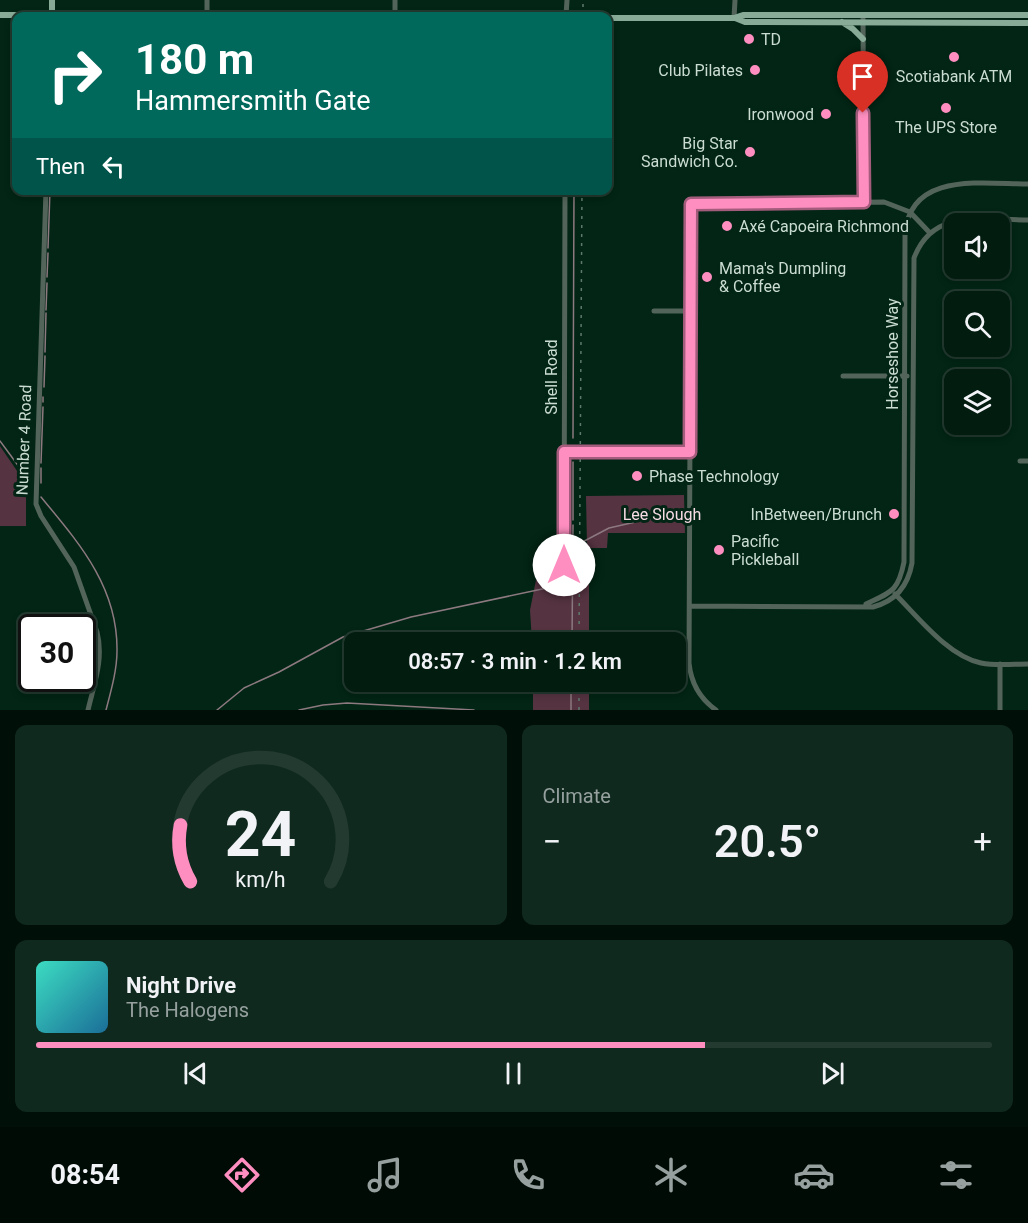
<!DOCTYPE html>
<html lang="en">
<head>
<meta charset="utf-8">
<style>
  :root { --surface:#021c10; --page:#10291e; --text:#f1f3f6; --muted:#96a19f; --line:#233a30; --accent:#fd8ebf }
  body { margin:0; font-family:Roboto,sans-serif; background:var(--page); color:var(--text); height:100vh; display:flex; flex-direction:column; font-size:22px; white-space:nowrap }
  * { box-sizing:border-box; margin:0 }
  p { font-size:20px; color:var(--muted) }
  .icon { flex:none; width:33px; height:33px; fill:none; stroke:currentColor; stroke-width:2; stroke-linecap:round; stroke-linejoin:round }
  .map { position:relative; height:710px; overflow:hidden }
  .panel { display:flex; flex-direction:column; gap:15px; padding:15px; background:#010f09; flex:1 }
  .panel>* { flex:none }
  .guide { position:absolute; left:12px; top:12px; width:600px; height:183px; border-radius:12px; box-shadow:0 3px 9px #0003,0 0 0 2px var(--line); background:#00695c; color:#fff; overflow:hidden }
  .tools { position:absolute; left:944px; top:213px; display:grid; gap:12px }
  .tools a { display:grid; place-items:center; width:66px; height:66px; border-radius:12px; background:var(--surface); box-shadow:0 3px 9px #0003,0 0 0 2px var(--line); font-size:30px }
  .speed { position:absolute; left:18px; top:614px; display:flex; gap:12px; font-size:30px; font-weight:700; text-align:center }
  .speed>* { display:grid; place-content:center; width:78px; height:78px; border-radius:50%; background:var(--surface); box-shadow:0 3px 9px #0003,0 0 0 2px var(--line); line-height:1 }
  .speed .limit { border:3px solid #111; border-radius:9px; background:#fff; color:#111 }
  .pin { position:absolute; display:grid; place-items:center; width:51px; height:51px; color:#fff; margin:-62px -26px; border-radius:50% 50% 50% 0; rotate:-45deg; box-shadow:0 0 6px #0007 }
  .pin .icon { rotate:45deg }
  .me { position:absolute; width:66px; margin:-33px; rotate:0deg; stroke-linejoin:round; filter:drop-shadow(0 0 4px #0008) }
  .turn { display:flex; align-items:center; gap:21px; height:126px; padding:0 24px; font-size:27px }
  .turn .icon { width:78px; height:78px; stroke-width:2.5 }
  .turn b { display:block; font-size:42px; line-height:51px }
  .then { display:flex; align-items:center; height:57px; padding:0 24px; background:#0003; gap:12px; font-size:22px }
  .big { font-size:45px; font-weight:600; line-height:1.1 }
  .panel .card { flex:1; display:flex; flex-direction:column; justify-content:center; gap:9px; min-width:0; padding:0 21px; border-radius:12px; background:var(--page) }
  .panel .dial { align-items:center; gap:0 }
  .dial svg { height:156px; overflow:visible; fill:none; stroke:var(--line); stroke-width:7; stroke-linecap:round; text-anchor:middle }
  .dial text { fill:var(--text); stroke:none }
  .song { display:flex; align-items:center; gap:18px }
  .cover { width:72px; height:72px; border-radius:9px; background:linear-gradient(135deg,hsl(170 70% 55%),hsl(200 70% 35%)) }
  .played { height:6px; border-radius:3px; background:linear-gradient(90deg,var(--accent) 70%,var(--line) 70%) }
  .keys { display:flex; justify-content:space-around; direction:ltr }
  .heat { display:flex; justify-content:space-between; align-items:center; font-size:33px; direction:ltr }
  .panel .tiles { flex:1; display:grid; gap:15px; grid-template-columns:1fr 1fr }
  .card:last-child { grid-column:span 2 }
  .trip { position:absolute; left:344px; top:632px; width:342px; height:60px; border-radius:12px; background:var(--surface); box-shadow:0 3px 9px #0003,0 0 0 2px var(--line); font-weight:600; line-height:60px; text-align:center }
  .tab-bar { display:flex; height:96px; justify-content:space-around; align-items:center; background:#010b06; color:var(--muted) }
  .tab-bar .icon { width:42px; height:42px }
  .tab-bar .current { color:var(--accent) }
  .tab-bar b { font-size:27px; color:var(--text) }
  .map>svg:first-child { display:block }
  .green { fill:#553341 }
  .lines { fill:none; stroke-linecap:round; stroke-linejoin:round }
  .stream { stroke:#8d7980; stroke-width:1.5 }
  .minor { stroke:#53645a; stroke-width:5 }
  .major { stroke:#88ab97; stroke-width:6 }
  .rail { stroke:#5f7a6c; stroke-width:1.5; stroke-dasharray:3 6; stroke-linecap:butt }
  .route-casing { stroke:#a45c7c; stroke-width:15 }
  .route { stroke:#fd8ebf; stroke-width:10 }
  .poi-dot { fill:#fd8ebf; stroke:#022515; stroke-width:2 }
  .labels { text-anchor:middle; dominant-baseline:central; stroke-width:6; stroke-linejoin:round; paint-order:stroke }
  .poi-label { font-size:16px; fill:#cbddd2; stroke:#022515; text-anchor:start }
  .street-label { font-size:16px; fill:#cbddd2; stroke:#022515 }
  .park-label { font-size:16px; fill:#f7dbe5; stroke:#022515 }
</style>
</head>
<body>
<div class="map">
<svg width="1028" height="710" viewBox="0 0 1028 710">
  <rect width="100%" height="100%" fill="#022515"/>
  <path class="green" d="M0,446L26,484V526H0Z
    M684,495L685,533H608L607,548H587L586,496Z
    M589,568V642H532L530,610L536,580Z
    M533,681H589V710H533Z"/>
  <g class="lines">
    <path class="stream" d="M48,248L50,190
      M47,277L48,253
      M46,310L47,283
      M45,352L46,313
      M44,387L45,356
      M43,402V397
      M573,438L574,190
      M0,441L28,479
      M41,463L43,407
      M41,483V468
      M41,497C79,543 118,587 117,651C117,670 111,691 106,710
      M573,520V462
      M573,547L609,528L662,516H680
      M572,642L573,525
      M217,710L244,688L279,672L343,637L411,617L561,585
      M299,710L323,705L347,703L474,710
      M571,710V681"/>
    <path class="minor" d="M395,0V16
      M207,15V0
      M566,16L567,0
      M863,16L864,202
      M734,18L735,0
      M46,190L36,504L41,516L74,567L97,632C104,659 94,684 88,710
      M654,311H690
      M843,376H907
      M564,452H690
      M1020,461H1028
      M564,565L565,190
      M895,594C918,617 948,656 981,663C996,666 1013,664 1028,664
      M866,604C891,592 898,592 904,562L905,235C909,171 983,184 1028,184
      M690,606L873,607C896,601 908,586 912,563L914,258C933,207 984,220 1028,220
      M1000,664V710
      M716,710C699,698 691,683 689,663L691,204L884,202L910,212L930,233"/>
    <path class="major" d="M0,15L462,16
      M52,16V0
      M608,18H734L743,15H1028
      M735,18L745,22L1028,23
      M842,22L853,29L863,39"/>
    <path class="rail" d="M583,16V0
      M579,642L582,190
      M579,710V681"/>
  </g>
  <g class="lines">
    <defs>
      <path id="route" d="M564,565V452H690L691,204L864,202L863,113"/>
    </defs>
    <use href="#route" class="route-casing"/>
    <use href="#route" class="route"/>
  </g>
  <g class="poi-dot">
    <circle cx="749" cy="39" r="6"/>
    <circle cx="954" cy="57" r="6"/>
    <circle cx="755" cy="70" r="6"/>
    <circle cx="946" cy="108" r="6"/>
    <circle cx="826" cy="114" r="6"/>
    <circle cx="750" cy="152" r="6"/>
    <circle cx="727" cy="226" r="6"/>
    <circle cx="707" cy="277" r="6"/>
    <circle cx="637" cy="476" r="6"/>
    <circle cx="894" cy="514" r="6"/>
    <circle cx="719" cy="550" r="6"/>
  </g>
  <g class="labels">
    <g class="poi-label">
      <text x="761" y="39">TD</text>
      <text x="743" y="70" text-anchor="end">Club Pilates</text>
      <text x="954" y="76" text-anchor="middle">Scotiabank ATM</text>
      <text x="814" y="114" text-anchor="end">Ironwood</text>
      <text x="946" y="127" text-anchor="middle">The UPS Store</text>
      <text x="738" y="143" text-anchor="end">Big Star<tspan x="738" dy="18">Sandwich Co.</tspan></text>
      <text x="739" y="226">Axé Capoeira Richmond</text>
      <text x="719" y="268">Mama's Dumpling<tspan x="719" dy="18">&amp; Coffee</tspan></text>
      <text x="649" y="476">Phase Technology</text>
      <text x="882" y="514" text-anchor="end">InBetween/Brunch</text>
      <text x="731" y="541">Pacific<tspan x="731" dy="18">Pickleball</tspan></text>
    </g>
    <g class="street-label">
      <text transform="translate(892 354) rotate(-90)">Horseshoe Way</text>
      <text transform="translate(551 377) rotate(-90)">Shell Road</text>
      <text transform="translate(24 440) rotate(-88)">Number 4 Road</text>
    </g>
    <g class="park-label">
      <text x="662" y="514">Lee Slough</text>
    </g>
  </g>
</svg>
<div class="tools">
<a><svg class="icon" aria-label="sound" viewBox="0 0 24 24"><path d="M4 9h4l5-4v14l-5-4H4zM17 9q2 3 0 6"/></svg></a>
<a><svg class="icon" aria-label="search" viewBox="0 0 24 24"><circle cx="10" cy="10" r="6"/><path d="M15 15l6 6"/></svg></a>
<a><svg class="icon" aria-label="layers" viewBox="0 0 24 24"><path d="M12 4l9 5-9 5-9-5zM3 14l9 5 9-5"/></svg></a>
</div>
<div class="speed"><div class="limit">30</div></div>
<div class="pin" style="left:863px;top:113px;background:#d93025"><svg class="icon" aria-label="arrive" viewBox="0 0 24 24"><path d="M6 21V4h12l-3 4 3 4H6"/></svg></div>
<svg class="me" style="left:564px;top:565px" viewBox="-20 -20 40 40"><circle r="19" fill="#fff"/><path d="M0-13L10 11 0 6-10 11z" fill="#fd8ebf"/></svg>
<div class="trip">08:57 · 3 min · 1.2 km</div>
<div class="guide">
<div class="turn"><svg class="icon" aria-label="right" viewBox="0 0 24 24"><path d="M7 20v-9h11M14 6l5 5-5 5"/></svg><div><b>180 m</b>Hammersmith Gate</div></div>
<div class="then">Then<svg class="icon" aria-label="left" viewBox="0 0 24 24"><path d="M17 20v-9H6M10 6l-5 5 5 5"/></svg></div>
</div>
</div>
<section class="panel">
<div class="tiles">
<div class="card dial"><svg viewBox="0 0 100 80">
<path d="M14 69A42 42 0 1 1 86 69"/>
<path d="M14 69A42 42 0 0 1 9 40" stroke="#fd8ebf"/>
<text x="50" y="56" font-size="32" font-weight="700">24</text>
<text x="50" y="72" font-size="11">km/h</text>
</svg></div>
<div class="card"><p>Climate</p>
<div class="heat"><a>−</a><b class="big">20.5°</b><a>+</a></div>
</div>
<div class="card">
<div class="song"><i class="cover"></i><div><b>Night Drive</b><p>The Halogens</p></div></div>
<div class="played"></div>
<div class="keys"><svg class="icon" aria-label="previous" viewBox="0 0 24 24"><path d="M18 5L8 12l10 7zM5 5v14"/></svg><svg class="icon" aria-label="pause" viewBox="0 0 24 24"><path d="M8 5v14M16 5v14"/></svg><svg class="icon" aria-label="next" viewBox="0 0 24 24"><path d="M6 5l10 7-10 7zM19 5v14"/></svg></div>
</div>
</div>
</section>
<nav class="tab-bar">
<b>08:54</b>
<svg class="icon current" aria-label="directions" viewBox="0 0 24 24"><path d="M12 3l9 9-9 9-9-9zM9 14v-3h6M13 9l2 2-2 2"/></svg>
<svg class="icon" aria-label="music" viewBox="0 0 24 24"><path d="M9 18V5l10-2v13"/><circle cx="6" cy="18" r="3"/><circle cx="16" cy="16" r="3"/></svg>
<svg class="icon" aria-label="phone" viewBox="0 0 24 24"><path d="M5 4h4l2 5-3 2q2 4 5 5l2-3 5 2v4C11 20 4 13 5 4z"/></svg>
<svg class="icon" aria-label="climate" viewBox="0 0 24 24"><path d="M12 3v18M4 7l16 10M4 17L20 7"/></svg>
<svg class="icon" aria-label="car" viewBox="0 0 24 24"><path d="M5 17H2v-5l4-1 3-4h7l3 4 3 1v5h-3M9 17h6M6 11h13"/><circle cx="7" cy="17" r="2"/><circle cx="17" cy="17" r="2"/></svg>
<svg class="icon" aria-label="filters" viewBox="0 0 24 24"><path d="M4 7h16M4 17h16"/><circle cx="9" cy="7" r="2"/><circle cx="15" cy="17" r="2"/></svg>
</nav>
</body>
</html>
